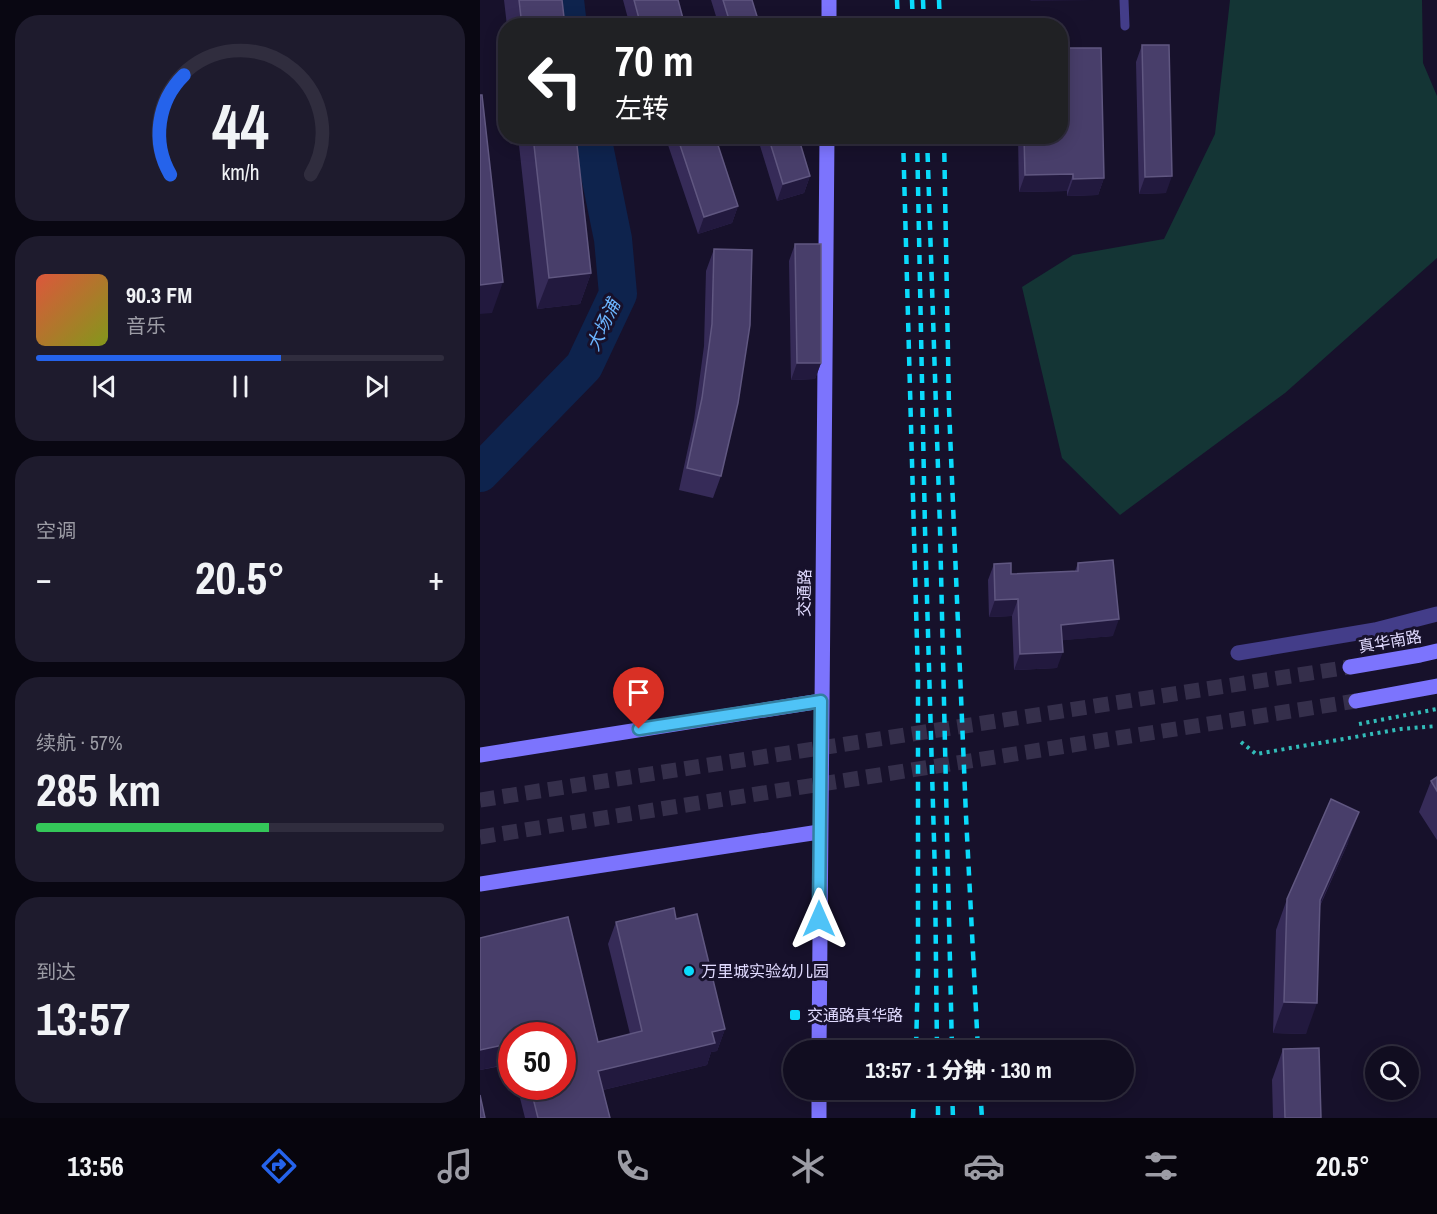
<!DOCTYPE html>
<html lang="zh">
<head>
<meta charset="utf-8">
<style>
  :root { --surface:#110d20; --page:#1e1b2d; --text:#f1f3f6; --muted:#9c9ca5; --line:#302d3e; --accent:#2563eb }
  body { margin:0; font-family:"Archivo Narrow","Noto Sans SC",sans-serif; background:var(--page); color:var(--text); height:100vh; display:flex; flex-direction:column; font-size:22px; white-space:nowrap }
  * { box-sizing:border-box; margin:0 }
  p { font-size:20px; color:var(--muted) }
  .icon { flex:none; width:33px; height:33px; fill:none; stroke:currentColor; stroke-width:2; stroke-linecap:round; stroke-linejoin:round }
  .map { position:relative; flex:1; overflow:hidden }
  .panel { display:flex; flex-direction:column; gap:15px; padding:15px; background:#090712; width:480px }
  .panel>* { flex:none }
  .hud { position:absolute; left:18px; top:18px; width:570px; height:126px; border-radius:24px; box-shadow:0 3px 15px #0003,0 0 0 2px var(--line); background:#202124; color:#fff; overflow:hidden }
  .fabs { position:absolute; left:885px; top:1046px; display:grid; gap:12px }
  .fabs a { display:grid; place-items:center; width:54px; height:54px; border-radius:50%; background:var(--surface); box-shadow:0 3px 15px #0003,0 0 0 2px var(--line); font-size:30px }
  .speed { position:absolute; left:18px; top:1022px; display:flex; gap:12px; font-size:30px; font-weight:700; text-align:center }
  .speed>* { display:grid; place-content:center; width:78px; height:78px; border-radius:50%; background:var(--surface); box-shadow:0 3px 15px #0003,0 0 0 2px var(--line); line-height:1 }
  .speed .limit { border:9px solid #d22; background:#fff; color:#111 }
  .pin { position:absolute; display:grid; place-items:center; width:51px; height:51px; color:#fff; margin:-62px -26px; border-radius:50% 50% 50% 0; rotate:-45deg; box-shadow:0 0 6px #0007 }
  .pin .icon { rotate:45deg }
  .me { position:absolute; width:66px; margin:-33px; rotate:0deg; stroke-linejoin:round; filter:drop-shadow(0 0 4px #0008) }
  .turn { display:flex; align-items:center; gap:21px; height:126px; padding:0 18px; font-size:27px }
  .turn .icon { width:78px; height:78px; stroke-width:2.5 }
  .turn b { display:block; font-size:42px; line-height:51px }
  .big { font-size:45px; font-weight:800; line-height:1.1 }
  .panel .tile { flex:1; display:flex; flex-direction:column; justify-content:center; gap:9px; min-width:0; padding:0 21px; border-radius:24px; background:var(--page) }
  .panel .dial { align-items:center; gap:0 }
  .dial svg { height:156px; overflow:visible; fill:none; stroke:var(--line); stroke-width:7; stroke-linecap:round; text-anchor:middle }
  .dial text { fill:var(--text); stroke:none }
  .song { display:flex; align-items:center; gap:18px }
  .cover { width:72px; height:72px; border-radius:9px; background:linear-gradient(135deg,hsl(10 70% 55%),hsl(70 70% 35%)) }
  .played { height:6px; border-radius:3px; background:linear-gradient(90deg,var(--accent) 60%,var(--line) 60%) }
  .keys { display:flex; justify-content:space-around; direction:ltr }
  .heat { display:flex; justify-content:space-between; align-items:center; font-size:33px; direction:ltr }
  .charge { height:9px; border-radius:4px; background:linear-gradient(90deg,#34c759 57%,var(--line) 0) }
  .trip { position:absolute; left:303px; top:1040px; width:351px; height:60px; border-radius:30px; background:var(--surface); box-shadow:0 3px 15px #0003,0 0 0 2px var(--line); font-weight:800; line-height:60px; text-align:center }
  .tabs { display:flex; height:96px; justify-content:space-around; align-items:center; background:#07050d; color:var(--muted) }
  .tabs .icon { width:42px; height:42px }
  .tabs .active { color:var(--accent) }
  .tabs b { font-size:27px; color:var(--text) }
  main { display:flex; flex:1; min-height:0 }
  .map>svg:first-child { display:block }
  .green { fill:#143535 }
  .lines { fill:none; stroke-linecap:round; stroke-linejoin:round }
  .river { stroke:#0e234d; stroke-width:38 }
  .secondary-tunnel { stroke:#352f4b; stroke-width:15; stroke-dasharray:15 8; stroke-linecap:butt }
  .path { stroke:#32bcb9; stroke-width:4; stroke-dasharray:3 4.5; stroke-linecap:butt }
  .service { stroke:#433d89; stroke-width:9 }
  .minor { stroke:#433d89; stroke-width:15 }
  .secondary { stroke:#7c74fd; stroke-width:15 }
  .rail { stroke:#0adbfc; stroke-width:4.5; stroke-dasharray:9 8; stroke-linecap:butt }
  .wall { fill:#362b58 }
  .shaded-wall { fill:#22193e }
  .building { fill:#483e6a; stroke:#605781; stroke-width:1.5 }
  .route-casing { stroke:#337fa1; stroke-width:15 }
  .route { stroke:#4fc3f7; stroke-width:10 }
  .poi-dot { fill:#0adbfc; stroke:#17112b; stroke-width:2 }
  .labels { text-anchor:middle; dominant-baseline:central; stroke-width:6; stroke-linejoin:round; paint-order:stroke }
  .street-label { font-size:16px; fill:#e1dbff; stroke:#17112b }
  .poi-label { font-size:16px; fill:#e1dbff; stroke:#17112b; text-anchor:start }
  .water-label { font-size:18px; font-style:italic; fill:#6bb4fd; stroke:#17112b }
</style>
</head>
<body>
<main>
<section class="panel">
<div class="tile dial"><svg viewBox="0 0 100 80">
<path d="M14 69A42 42 0 1 1 86 69"/>
<path d="M14 69A42 42 0 0 1 21 18" stroke="#2563eb"/>
<text x="50" y="56" font-size="32" font-weight="700">44</text>
<text x="50" y="72" font-size="11">km/h</text>
</svg></div>
<div class="tile">
<div class="song"><i class="cover"></i><div><b>90.3 FM</b><p>音乐</p></div></div>
<div class="played"></div>
<div class="keys"><svg class="icon" aria-label="previous" viewBox="0 0 24 24"><path d="M18 5L8 12l10 7zM5 5v14"/></svg><svg class="icon" aria-label="pause" viewBox="0 0 24 24"><path d="M8 5v14M16 5v14"/></svg><svg class="icon" aria-label="next" viewBox="0 0 24 24"><path d="M6 5l10 7-10 7zM19 5v14"/></svg></div>
</div>
<div class="tile"><p>空调</p>
<div class="heat"><a>−</a><b class="big">20.5°</b><a>+</a></div>
</div>
<div class="tile"><p>续航 · 57%</p><b class="big">285 km</b><div class="charge"></div></div>
<div class="tile"><p>到达</p><b class="big">13:57</b></div>
</section>
<div class="map">
<svg width="957" height="1118" viewBox="0 0 957 1118">
  <rect width="100%" height="100%" fill="#17112b"/>
  <path class="green" d="M750,0H942L943,63L957,96V258L805,393L640,515L582,458L542,287L593,255L684,239L735,134Z"/>
  <g class="lines">
    <path class="river" d="M85,0L88,26
      M0,473L104,366L138,294L133,239L112,136"/>
    <path class="secondary-tunnel" d="M0,800L870,667
      M0,837L876,701"/>
    <path class="path" d="M879,724L957,709
      M761,742L776,754L921,729L957,726"/>
    <path class="service" d="M644,0L645,26"/>
    <path class="minor" d="M758,653L895,630L957,614"/>
    <path class="secondary" d="M349,26V0
      M870,667L940,655L957,651
      M876,701L957,686
      M0,755L341,701
      M0,884L339,832
      M339,1050L347,136
      M339,1118V1089"/>
    <path class="rail" d="M417,0L418,26
      M432,0L433,26
      M443,0L444,26
      M459,0L460,26
      M423,136L438,679V969L436,1050
      M437,136L445,529L455,875L457,1050
      M447,136L460,528L472,1050
      M464,136L469,408L486,816L498,1050
      M458,1089V1118
      M472,1089L473,1118
      M500,1089L502,1118
      M433,1118L434,1089"/>
  </g>
  <path class="wall" d="M24,0H82L85,26H27Z
    M143,0H198L205,26H150Z
    M231,0H272L280,26H239Z
    M662,45L686,193L659,194L656,62Z
    M38,136H96L111,273L100,304L57,309Z
    M185,136H235L258,206L252,223L218,234Z
    M277,136H318L330,176L324,193L297,201Z
    M538,136H580L624,178L618,195L587,196V191L539,192Z
    M315,244L341,363L335,379L311,380L309,261Z
    M234,249L241,476L233,498L199,490L214,420L224,346L226,271Z
    M598,563L633,636L582,640L577,668L534,670L532,616L509,617L508,580L514,564L531,574L595,571Z
    M957,777V840L939,812L951,781Z
    M868,843L840,906L826,1034L793,1033L796,930L807,899Z
    M196,919L245,1029L237,1051L231,1052L227,1065L123,1090L130,1118H45L37,1086H82V1035H32V1064L0,1070V938L118,1042L150,1034L128,944L136,922Z
    M803,1049L841,1118H793L792,1080Z"/>
  <path class="shaded-wall" d="M551,0H614L550,1Z
    M593,174L587,191L539,192L545,175Z
    M330,176L324,193L297,201L303,184Z
    M692,176L686,193L659,194L665,177Z
    M624,178L618,195L587,196L593,179Z
    M258,206L252,223L218,234L224,217Z
    M111,273L100,304L57,309L69,278Z
    M23,282L12,313L0,314V285Z
    M317,363H341L335,379L311,380Z
    M538,599L532,616L509,617L515,600Z
    M639,619L633,636L575,641L581,625Z
    M583,652L577,668L534,670L540,654Z
    M879,812L868,843L828,931L840,900Z
    M804,1002L837,1003L826,1034L793,1033Z
    M245,1029L237,1051L231,1052L227,1065L110,1093L118,1071L232,1032Z
    M32,1043L31,1063L0,1070V1050Z"/>
  <path class="building" d="M39,0H82L85,26H42Z
    M154,0H198L205,26H161Z
    M243,0H272L280,26H251Z
    M662,45H689L692,176L665,177Z
    M580,48H621L624,178L593,179V174L545,175L544,136H580Z
    M0,95H2L23,282L0,285Z
    M53,136H96L111,273L69,278Z
    M197,136H235L258,206L224,217Z
    M288,136H318L330,176L303,184Z
    M315,244H341V363H317Z
    M234,249L272,250L270,325L258,403L241,476L207,468L222,398L232,324Z
    M633,560L639,619L581,625L583,652L540,654L538,599L515,600L514,564L531,563V574L598,571V563Z
    M957,777V791L951,781Z
    M851,799L879,812L840,900L837,1003L804,1002L807,899Z
    M194,908L196,919L217,914L245,1029L232,1032L235,1043L118,1071L130,1118H58L50,1086H82V1035H32V1043L0,1050V938L88,917L118,1042L162,1031L136,922Z
    M839,1048L841,1118H805L803,1049Z
    M0,1095L5,1118H0Z"/>
  <g class="lines">
    <defs>
      <path id="route" d="M159,729L341,701L339,919"/>
    </defs>
    <use href="#route" class="route-casing"/>
    <use href="#route" class="route"/>
  </g>
  <g class="poi-dot">
    <circle cx="209" cy="971" r="6"/>
    <rect x="309" y="1009" width="12" height="12" rx="3"/>
  </g>
  <g class="labels">
    <g class="street-label">
      <text transform="translate(324 593) rotate(-89)">交通路</text>
      <text transform="translate(910 641) rotate(-10)">真华南路</text>
    </g>
    <g class="poi-label">
      <text x="221" y="971">万里城实验幼儿园</text>
      <text x="327" y="1015">交通路真华路</text>
    </g>
    <g class="water-label">
      <text transform="translate(123 325) rotate(-65)">大场浦</text>
    </g>
  </g>
</svg>
<div class="fabs">
<a><svg class="icon" aria-label="search" viewBox="0 0 24 24"><circle cx="10" cy="10" r="6"/><path d="M15 15l6 6"/></svg></a>
</div>
<div class="speed"><div class="limit">50</div></div>
<div class="pin" style="left:159px;top:729px;background:#d93025"><svg class="icon" aria-label="arrive" viewBox="0 0 24 24"><path d="M6 21V4h12l-3 4 3 4H6"/></svg></div>
<svg class="me" style="left:339px;top:919px" viewBox="-20 -20 40 40"><path d="M0-17L14 15 0 8-14 15z" fill="#4fc3f7" stroke="#fff" stroke-width="4"/></svg>
<div class="trip">13:57 · 1 分钟 · 130 m</div>
<div class="hud">
<div class="turn"><svg class="icon" aria-label="left" viewBox="0 0 24 24"><path d="M17 20v-9H6M10 6l-5 5 5 5"/></svg><div><b>70 m</b>左转</div></div>
</div>
</div>
</main>
<nav class="tabs">
<b>13:56</b>
<svg class="icon active" aria-label="directions" viewBox="0 0 24 24"><path d="M12 3l9 9-9 9-9-9zM9 14v-3h6M13 9l2 2-2 2"/></svg>
<svg class="icon" aria-label="music" viewBox="0 0 24 24"><path d="M9 18V5l10-2v13"/><circle cx="6" cy="18" r="3"/><circle cx="16" cy="16" r="3"/></svg>
<svg class="icon" aria-label="phone" viewBox="0 0 24 24"><path d="M5 4h4l2 5-3 2q2 4 5 5l2-3 5 2v4C11 20 4 13 5 4z"/></svg>
<svg class="icon" aria-label="climate" viewBox="0 0 24 24"><path d="M12 3v18M4 7l16 10M4 17L20 7"/></svg>
<svg class="icon" aria-label="car" viewBox="0 0 24 24"><path d="M5 17H2v-5l4-1 3-4h7l3 4 3 1v5h-3M9 17h6M6 11h13"/><circle cx="7" cy="17" r="2"/><circle cx="17" cy="17" r="2"/></svg>
<svg class="icon" aria-label="filters" viewBox="0 0 24 24"><path d="M4 7h16M4 17h16"/><circle cx="9" cy="7" r="2"/><circle cx="15" cy="17" r="2"/></svg>
<b>20.5°</b>
</nav>
</body>
</html>
